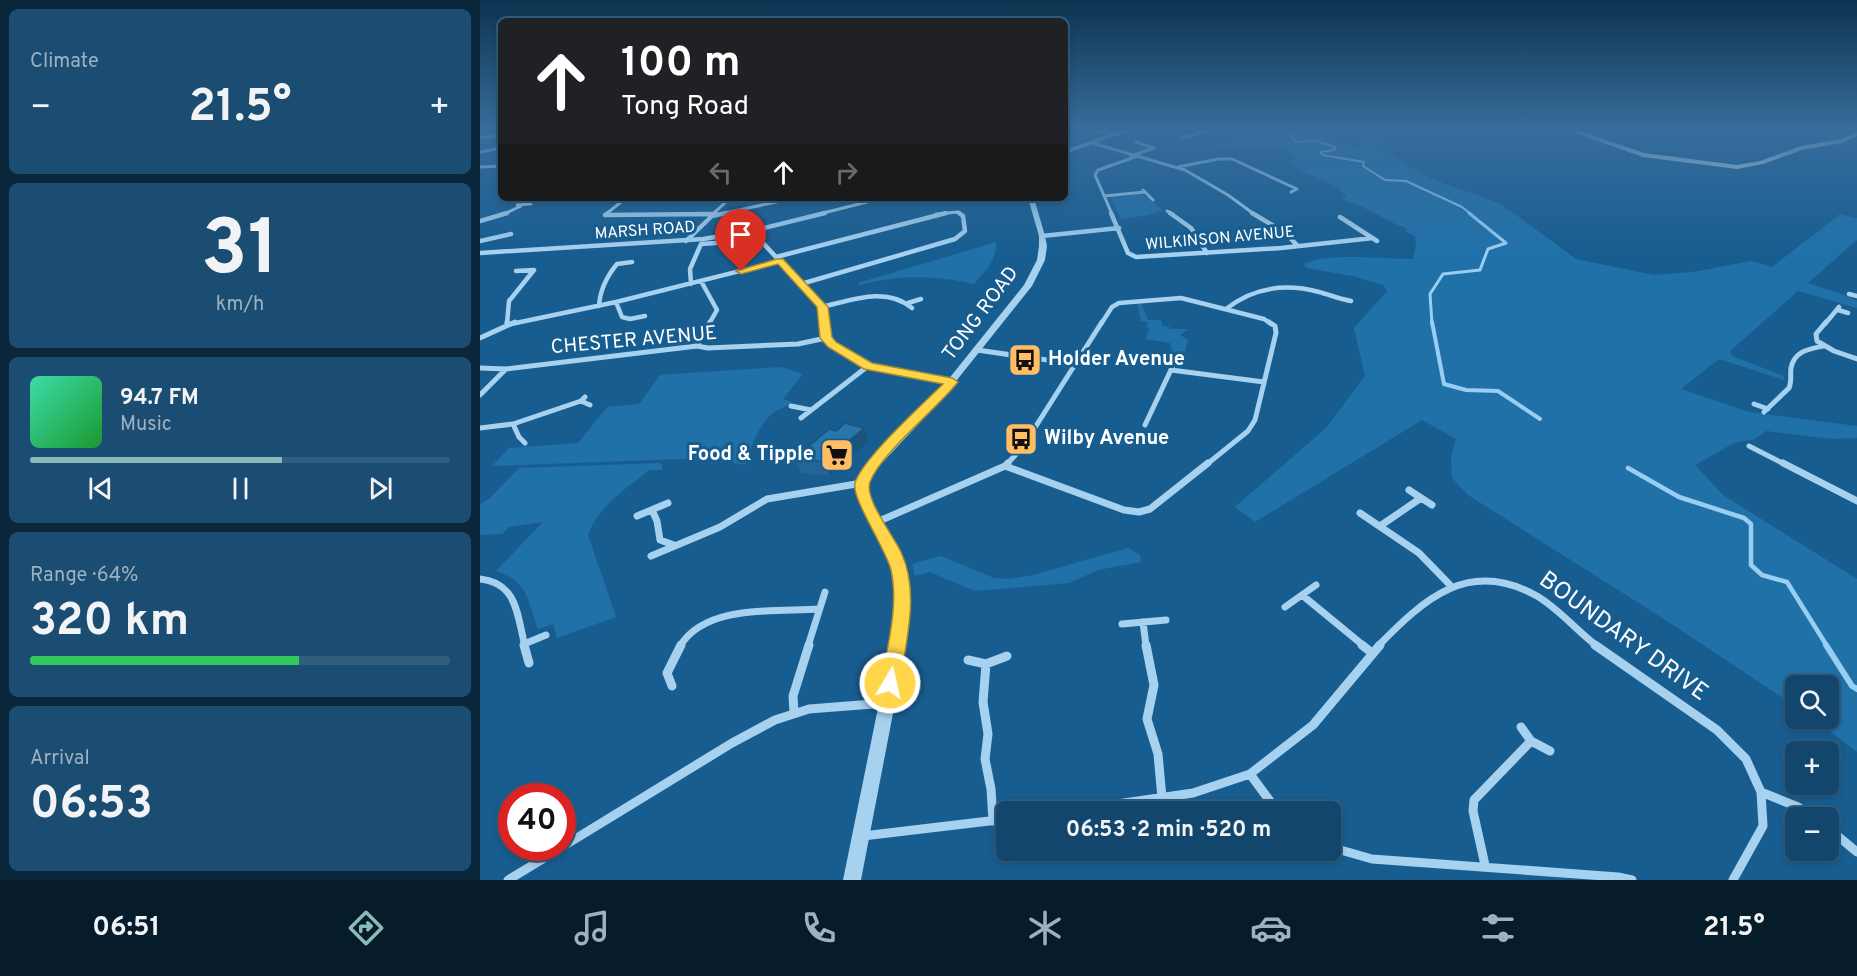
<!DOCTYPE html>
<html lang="en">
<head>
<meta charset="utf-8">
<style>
  :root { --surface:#12466c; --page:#1b4d72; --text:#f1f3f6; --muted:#9cb1c2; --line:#315e7f; --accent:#8bbbb9 }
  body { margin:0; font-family:Overpass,sans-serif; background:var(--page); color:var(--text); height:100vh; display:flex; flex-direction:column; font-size:22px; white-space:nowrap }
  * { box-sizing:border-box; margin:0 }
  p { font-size:20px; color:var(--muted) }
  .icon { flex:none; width:33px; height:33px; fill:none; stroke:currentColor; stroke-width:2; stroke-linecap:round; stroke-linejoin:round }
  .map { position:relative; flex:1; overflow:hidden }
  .details { display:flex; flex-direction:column; gap:9px; padding:9px; background:#0a263b; width:480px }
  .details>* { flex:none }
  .hud { position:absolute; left:18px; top:18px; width:570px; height:183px; border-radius:9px; box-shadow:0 3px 9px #0003,0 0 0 2px var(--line); background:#202124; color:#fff; overflow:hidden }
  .controls { position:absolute; left:1305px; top:675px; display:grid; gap:12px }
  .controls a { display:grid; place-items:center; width:54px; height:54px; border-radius:9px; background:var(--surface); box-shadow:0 3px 9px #0003,0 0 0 2px var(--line); font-size:30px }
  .speed { position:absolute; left:18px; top:783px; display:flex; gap:12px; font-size:30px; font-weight:700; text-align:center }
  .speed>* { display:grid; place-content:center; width:78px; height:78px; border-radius:50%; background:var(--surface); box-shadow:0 3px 9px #0003,0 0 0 2px var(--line); line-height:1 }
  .speed .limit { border:9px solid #d22; background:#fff; color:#111 }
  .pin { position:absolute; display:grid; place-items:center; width:51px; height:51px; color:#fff; margin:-62px -26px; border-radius:50% 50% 50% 0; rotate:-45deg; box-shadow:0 0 6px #0007 }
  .pin .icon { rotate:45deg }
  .me { position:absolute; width:66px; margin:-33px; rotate:9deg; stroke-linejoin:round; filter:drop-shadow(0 0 4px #0008) }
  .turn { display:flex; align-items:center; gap:21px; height:126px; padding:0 24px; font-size:27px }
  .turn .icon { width:78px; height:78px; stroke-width:2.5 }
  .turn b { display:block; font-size:42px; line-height:51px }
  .lanes { display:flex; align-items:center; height:57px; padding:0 24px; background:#0003; justify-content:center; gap:30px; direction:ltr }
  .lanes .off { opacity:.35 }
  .big { font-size:45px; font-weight:700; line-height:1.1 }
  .details .card { flex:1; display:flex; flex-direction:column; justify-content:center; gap:9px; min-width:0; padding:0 21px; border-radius:9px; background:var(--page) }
  .details .dial { align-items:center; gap:0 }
  .dial b { font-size:78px; line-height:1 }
  .song { display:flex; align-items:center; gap:18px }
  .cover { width:72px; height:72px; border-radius:9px; background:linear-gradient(135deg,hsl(160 70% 55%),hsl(130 70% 35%)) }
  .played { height:6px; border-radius:3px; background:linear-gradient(90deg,var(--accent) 60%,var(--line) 60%) }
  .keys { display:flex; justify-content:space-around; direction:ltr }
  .heat { display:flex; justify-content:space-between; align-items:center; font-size:33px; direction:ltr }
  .charge { height:9px; border-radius:4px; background:linear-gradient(90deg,#34c759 64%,var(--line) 0) }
  .trip { position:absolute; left:516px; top:801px; width:345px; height:60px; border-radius:9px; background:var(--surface); box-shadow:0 3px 9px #0003,0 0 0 2px var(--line); font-weight:700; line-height:60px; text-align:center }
  .tabs { display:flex; height:96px; justify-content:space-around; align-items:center; background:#071c2b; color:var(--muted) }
  .tabs .icon { width:42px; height:42px }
  .tabs .on { color:var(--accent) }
  .tabs b { font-size:27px; color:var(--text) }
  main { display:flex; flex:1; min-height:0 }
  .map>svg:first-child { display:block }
  .green { fill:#2171a9 }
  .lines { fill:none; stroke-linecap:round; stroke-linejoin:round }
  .stream-far4 { stroke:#98cef2; stroke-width:2 }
  .stream-far3 { stroke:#98cef2; stroke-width:3 }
  .stream-far2 { stroke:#98cef2; stroke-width:4 }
  .stream-far1 { stroke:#98cef2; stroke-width:4.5 }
  .stream { stroke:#98cef2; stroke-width:6 }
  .minor-far4 { stroke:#a6d1ef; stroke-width:3 }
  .minor-far3 { stroke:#a6d1ef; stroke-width:4.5 }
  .minor-far2 { stroke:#a6d1ef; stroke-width:5 }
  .minor-far1 { stroke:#a6d1ef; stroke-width:7 }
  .minor { stroke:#a6d1ef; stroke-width:9 }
  .tertiary { fill:#a6d1ef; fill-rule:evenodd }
  .secondary { fill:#d3eafb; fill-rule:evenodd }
  .wall { fill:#226596 }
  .shaded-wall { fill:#1b537a }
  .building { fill:#2776ae; stroke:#1b537a; stroke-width:1.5 }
  .route { fill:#ffd54a; stroke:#a68a30; stroke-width:1.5 }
  .labels { text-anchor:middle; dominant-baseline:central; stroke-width:6; stroke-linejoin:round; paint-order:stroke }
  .far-street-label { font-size:16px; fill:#fff; stroke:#185d90 }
  .street-label { font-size:20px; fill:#fff; stroke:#185d90 }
  .poi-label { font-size:20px; font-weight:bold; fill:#fff; stroke:#185d90; text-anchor:start }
  .near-street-label { font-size:24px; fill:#fff; stroke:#185d90 }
</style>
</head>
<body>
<main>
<section class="details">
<div class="card"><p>Climate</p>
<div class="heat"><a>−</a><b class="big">21.5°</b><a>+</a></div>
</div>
<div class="card dial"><b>31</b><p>km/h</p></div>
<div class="card">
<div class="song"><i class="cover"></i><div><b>94.7 FM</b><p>Music</p></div></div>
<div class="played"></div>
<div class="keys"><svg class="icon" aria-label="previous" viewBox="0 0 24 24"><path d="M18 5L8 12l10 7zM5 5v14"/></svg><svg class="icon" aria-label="pause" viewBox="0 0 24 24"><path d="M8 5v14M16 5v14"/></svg><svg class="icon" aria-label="next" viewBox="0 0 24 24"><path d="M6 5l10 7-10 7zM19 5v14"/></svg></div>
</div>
<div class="card"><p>Range · 64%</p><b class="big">320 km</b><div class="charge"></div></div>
<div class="card"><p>Arrival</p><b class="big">06:53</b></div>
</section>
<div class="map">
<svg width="1377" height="880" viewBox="0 0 1377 880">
  <rect width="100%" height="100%" fill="#185d90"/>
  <path class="green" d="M792,128H849L844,137L867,142L866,146L877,148L894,128H913V131L917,132L903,137L899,142L903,150L947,177L1021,204L1096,259L1174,275L1213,272L1271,261L1292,267L1360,214L1377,218V240L1328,283L1367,296L1377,301V308L1318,291L1250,351L1252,356L1304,376V380L1239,359L1201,389L1269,412L1377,426V438L1352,439L1286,431L1275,439L1254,443L1215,465L1243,495L1377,579V752L1334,719L1348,718V686H1316L1315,706L1184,619L988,495L972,478L971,459L976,439L942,420L775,522L755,507L846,428L885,376L874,328L907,291L903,285L873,276L826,268L824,264C844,252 907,259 933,259L936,245L935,236L925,231L928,230L922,226H919L875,203L871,204L862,198L867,197L860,191L862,189L811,166L814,165L808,162L817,158L802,148L737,146Z
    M662,194L683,210L669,215L641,219L631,198Z
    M516,242C517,260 505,273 493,284C453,275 419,275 380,285L378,283Z
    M661,303L668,320H681L682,326L690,327L689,329H708L700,335L708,340L704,355L693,354L690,343L665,339L670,328L666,327L669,322L661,321L657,304Z
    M301,367L323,374L303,399L312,402C306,407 302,408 296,411C280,420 270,449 265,465L224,458L12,466L29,448L98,443L127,407L159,404L180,375Z
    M179,463L182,465V470H169C146,489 118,506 108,535L136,617L77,638L73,624L58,629C47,599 49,582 16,571L63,522L29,527L22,534L0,535V504L9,499L39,468Z
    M648,548L660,555L661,562L618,570L589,583L495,591L450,572L435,576L432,564L461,556L514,578L527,579L549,576Z"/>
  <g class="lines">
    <path class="stream-far4" d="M828,128L811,135L815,142L836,141L856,147L854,150L840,152L843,155L884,162L883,166L905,180L926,181L982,207L991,214"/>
    <path class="stream-far3" d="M952,324L950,294L963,274L1000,270L1008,249L1026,243L989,213"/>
    <path class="stream-far2" d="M952,322L964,384L986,390L1018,391L1060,419"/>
    <path class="stream-far1" d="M1148,468L1199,497L1264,518L1271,524V565L1282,575L1307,582L1347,646"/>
    <path class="stream" d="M1346,645L1372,686L1377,689"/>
    <path class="minor-far4" d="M0,138L21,135
      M701,138L737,128
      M612,143L705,170L748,195L774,214
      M0,152L21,148
      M651,156L674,148L656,142
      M0,167L21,166
      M698,167L738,159H752L817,189L811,192
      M663,190L673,200
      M624,196L665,192
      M37,205L51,204
      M687,211L693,214
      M24,214L41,206
      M126,214L146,198
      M218,214H233
      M233,214L250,198
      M240,214L315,198
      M339,214L403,198
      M456,214L478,212L481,214
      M632,214L615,175L618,170L655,157"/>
    <path class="minor-far3" d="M128,213L125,215L233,214
      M631,213L648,253L656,257L801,248L893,238
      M690,213L711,228L727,253
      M772,213L804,232L817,245
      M231,216L247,213
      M860,217L897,241
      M0,221L27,213
      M272,231L342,307L344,324
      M562,236L639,228
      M0,241L31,234
      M206,241L235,213
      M0,253L223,239L272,231L345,213
      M296,257L466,213
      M221,281L237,310L229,324
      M211,284L210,269L221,244L236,243
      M321,284L475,239L485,231L483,216L479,213
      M1369,294L1377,296
      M136,302L142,317L150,319L165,316
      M428,303L441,299
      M119,306C120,290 127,276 137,264L152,262
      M342,307C372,300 406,286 432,308
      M746,309C774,287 805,283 839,292C850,295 860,299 871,301
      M1358,310L1368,313
      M27,324L29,301L54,270L36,271
      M31,324L136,302L300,261
      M621,324L632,307L639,303L701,298L784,319L791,324
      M1345,324L1359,307"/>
    <path class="minor-far2" d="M27,322V325
      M344,322L346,338L352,344L388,366L472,382
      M1346,322L1336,334L1337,341L1354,351L1377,359
      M0,338L35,322
      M217,346L230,322
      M497,350L595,364
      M0,368L26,369L217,346L228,348L318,344L346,338
      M691,370L784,382
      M0,395L26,369
      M105,397L101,401L110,405
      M1274,404L1288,409
      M311,406L331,410
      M1284,412L1309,388C1312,381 1310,375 1311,368C1314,351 1329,349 1343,346
      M321,418L388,366
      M33,424L39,437L45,443
      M665,425L697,357
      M0,428L33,424L101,401
      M1269,446L1306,465
      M526,465L542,448L622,322
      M726,465L768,431L775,420L796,333L795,326L789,322"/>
    <path class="minor-far1" d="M1303,463L1377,501
      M525,466L644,510L659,512L670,509L728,463
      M525,466L528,463
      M929,490L952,505
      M172,510L177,521L180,540L194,545
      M880,513L939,553L971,586
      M157,516L188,503
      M397,522L525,466
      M900,526L941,498
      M171,556L240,527L287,499L382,483
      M0,579C38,583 37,616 45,646
      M822,595L884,646
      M805,607L836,585
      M663,622L666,646
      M642,624L686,620
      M44,644L66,635
      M200,646C226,604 295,612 339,609
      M328,646L345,592
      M898,646C945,598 989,558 1057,596C1079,609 1097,631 1117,646"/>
    <path class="minor" d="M44,645L49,663
      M666,645L674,685L667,719L678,754L682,798
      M882,645L892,653
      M1115,645L1237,730L1266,759L1281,792L1283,826L1253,880
      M488,660L506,664L527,656
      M506,664L503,702L508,734L505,759L511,789L513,821
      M192,686L187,673L201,645
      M314,713L313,696L329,645
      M1041,727L1051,741L1070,751
      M770,774L798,812
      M1281,792L1318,807L1335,818
      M582,812L713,793L770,774L833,725L900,645
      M1348,828L1377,852
      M383,836L526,819
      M82,847L252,743L295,720L329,709L406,703
      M850,847L892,859L1138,877L1152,880
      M1005,865L993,811L994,800L1051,741
      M28,880L81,848"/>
    <path class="tertiary" d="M636,132L638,135L585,154V150Z
      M548,198H554L565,236L567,246L565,260L552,286L461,400L401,464L388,483L389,496L420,552L429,592L427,623L415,703L381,880H363L399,703L413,623L415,592L408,552L377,496L376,483L393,458L455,396L544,285L557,260L559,246V236Z"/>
    <path class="secondary" d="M593,128C607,128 619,131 633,132C640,132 648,128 657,128L636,136Z
      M1081,128H1091L1164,153L1257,165L1280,161L1321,146L1360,139L1377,132V136L1362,143L1322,150L1283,164L1257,169L1163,157Z"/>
  </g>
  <path class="wall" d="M388,442L350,476L321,473L315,458Z"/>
  <path class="shaded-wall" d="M384,428L388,442L350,476L344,462Z"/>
  <path class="building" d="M365,423L384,428L344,462L315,458L349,429L356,431Z"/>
  <linearGradient id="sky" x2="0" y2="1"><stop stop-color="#0d334f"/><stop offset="0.51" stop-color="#376d9c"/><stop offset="1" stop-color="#376d9c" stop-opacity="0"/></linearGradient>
  <rect width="1377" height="252" fill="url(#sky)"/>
  <path class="route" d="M297,259H303L348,307L352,337L356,342L392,363L472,378L478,382C457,409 401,453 390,482C384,499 414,536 421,552C440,592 426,641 420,683L417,689L410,692L403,689L401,683C407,647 419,607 411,570C406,549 371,498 375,483C382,459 443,404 463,384L384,369L348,347L340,338L337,307L298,264L261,274L256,271Z"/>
  <defs>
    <symbol id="bus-square" viewBox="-11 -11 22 22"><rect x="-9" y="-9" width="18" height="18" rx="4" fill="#ffbd64" stroke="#185d90"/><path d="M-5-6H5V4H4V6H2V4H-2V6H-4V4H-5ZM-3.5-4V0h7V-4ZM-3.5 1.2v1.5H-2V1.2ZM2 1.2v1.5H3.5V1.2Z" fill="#111"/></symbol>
    <symbol id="supermarket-square" viewBox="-11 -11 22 22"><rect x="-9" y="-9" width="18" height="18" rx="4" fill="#ffbd64" stroke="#185d90"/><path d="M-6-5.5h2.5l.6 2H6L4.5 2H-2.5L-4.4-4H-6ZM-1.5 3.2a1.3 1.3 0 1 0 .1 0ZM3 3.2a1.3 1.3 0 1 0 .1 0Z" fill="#111"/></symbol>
  </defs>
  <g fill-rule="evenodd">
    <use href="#bus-square" x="526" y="341" width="38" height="38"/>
    <use href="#bus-square" x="522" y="420" width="38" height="38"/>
    <use href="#supermarket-square" x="338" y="436" width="38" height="38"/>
  </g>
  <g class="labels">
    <g class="far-street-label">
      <text transform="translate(165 231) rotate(-4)">MARSH ROAD</text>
      <text transform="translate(740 239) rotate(-5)">WILKINSON AVENUE</text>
    </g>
    <g class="street-label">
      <text transform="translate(501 314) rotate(-53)">TONG ROAD</text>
      <text transform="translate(154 341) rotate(-5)">CHESTER AVENUE</text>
    </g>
    <g class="poi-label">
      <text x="568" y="360">Holder Avenue</text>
      <text x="564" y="439">Wilby Avenue</text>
      <text x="334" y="455" text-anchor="end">Food &amp; Tipple</text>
    </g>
    <g class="near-street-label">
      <text transform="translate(1143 637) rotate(36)">BOUNDARY DRIVE</text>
    </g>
  </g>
</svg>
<div class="controls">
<a><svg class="icon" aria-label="search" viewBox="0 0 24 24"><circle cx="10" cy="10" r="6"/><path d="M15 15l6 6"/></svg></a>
<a>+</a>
<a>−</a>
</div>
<div class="speed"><div class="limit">40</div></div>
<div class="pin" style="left:261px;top:271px;background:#d93025"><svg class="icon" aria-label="arrive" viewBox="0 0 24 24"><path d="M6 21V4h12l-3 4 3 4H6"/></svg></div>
<svg class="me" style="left:410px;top:683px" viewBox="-20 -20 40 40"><circle r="17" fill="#ffd54a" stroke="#fff" stroke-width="3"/><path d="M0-11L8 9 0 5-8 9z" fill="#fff"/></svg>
<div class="trip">06:53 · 2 min · 520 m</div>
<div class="hud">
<div class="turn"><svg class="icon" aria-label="ahead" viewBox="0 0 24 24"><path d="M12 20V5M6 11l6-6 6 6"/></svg><div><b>100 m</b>Tong Road</div></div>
<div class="lanes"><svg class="icon off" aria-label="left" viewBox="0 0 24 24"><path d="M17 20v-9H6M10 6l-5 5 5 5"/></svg><svg class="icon" aria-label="ahead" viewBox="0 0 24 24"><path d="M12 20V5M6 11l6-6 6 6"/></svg><svg class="icon off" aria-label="right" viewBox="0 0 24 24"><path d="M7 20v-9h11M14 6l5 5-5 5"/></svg></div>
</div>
</div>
</main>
<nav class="tabs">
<b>06:51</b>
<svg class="icon on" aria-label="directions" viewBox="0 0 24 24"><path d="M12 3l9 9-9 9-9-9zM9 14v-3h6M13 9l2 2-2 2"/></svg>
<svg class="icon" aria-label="music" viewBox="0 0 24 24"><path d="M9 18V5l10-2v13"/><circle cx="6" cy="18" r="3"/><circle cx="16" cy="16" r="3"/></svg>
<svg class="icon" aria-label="phone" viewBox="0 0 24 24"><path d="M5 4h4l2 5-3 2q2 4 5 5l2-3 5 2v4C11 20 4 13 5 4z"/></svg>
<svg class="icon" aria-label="climate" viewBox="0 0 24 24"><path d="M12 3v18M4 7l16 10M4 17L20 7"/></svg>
<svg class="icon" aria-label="car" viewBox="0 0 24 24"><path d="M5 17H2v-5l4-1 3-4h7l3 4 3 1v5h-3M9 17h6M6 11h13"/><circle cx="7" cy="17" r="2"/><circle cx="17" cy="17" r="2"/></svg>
<svg class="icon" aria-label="filters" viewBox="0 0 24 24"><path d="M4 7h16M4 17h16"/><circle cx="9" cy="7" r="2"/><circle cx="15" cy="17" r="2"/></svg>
<b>21.5°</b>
</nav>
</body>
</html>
